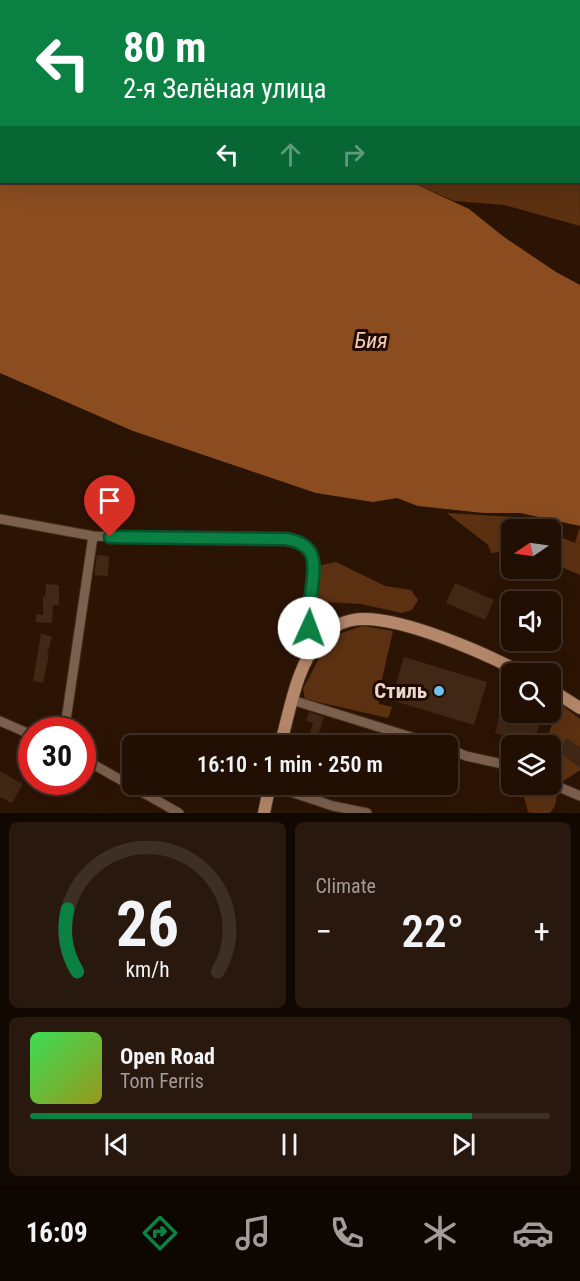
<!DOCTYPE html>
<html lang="en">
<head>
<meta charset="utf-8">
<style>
  :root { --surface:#210f03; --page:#29180d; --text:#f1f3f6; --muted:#a29c9a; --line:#3e2f25; --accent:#0b8043 }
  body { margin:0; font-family:"Roboto Condensed",sans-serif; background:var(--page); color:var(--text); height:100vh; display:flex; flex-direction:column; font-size:22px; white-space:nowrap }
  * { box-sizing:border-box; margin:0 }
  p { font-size:20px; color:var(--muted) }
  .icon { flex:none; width:33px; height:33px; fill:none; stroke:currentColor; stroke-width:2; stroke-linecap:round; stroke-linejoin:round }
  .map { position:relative; height:813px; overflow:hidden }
  .side { display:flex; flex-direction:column; gap:9px; padding:9px; background:#120802; flex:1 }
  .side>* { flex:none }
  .top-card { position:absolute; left:0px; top:0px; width:580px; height:183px; box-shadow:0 6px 24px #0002,0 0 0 2px var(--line); background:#0b8043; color:#fff; overflow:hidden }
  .needle { width:39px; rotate:257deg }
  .fabs { position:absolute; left:501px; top:519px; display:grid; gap:12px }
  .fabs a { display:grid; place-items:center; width:60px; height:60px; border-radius:9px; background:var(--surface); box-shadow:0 6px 24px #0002,0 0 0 2px var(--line); font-size:30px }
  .speed { position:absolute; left:18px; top:717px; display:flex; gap:12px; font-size:30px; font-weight:700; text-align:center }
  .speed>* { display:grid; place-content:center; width:78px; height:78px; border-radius:50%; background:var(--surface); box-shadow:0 6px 24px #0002,0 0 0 2px var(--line); line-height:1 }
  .speed .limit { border:9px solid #d22; background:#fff; color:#111 }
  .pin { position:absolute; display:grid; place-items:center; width:51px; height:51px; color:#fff; margin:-62px -26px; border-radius:50% 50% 50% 0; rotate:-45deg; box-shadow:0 0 6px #0007 }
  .pin .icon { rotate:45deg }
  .me { position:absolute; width:66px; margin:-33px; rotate:2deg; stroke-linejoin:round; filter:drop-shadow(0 0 4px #0008) }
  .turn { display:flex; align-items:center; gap:21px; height:126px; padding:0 24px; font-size:27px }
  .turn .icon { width:78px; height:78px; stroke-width:2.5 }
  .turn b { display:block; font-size:42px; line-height:51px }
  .lanes { display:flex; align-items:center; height:57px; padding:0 24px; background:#0003; justify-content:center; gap:30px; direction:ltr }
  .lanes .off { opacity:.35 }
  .big { font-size:45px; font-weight:600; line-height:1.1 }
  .side .widget { flex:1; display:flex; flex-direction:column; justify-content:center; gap:9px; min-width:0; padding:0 21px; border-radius:9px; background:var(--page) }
  .side .dial { align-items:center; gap:0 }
  .dial svg { height:156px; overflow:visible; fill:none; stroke:var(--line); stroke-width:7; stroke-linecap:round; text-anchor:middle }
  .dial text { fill:var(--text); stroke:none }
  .song { display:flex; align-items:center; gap:18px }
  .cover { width:72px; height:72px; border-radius:9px; background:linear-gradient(135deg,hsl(130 70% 55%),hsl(60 70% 35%)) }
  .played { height:6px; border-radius:3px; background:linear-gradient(90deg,var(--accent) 85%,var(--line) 85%) }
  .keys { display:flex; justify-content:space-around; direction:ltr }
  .heat { display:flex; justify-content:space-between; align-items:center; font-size:33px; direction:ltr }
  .side .tiles { flex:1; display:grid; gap:9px; grid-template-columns:1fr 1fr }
  .widget:last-child { grid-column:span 2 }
  .trip { position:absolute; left:122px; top:735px; width:336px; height:60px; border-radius:9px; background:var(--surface); box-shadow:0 6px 24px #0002,0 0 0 2px var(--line); font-weight:600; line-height:60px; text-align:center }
  .menu { display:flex; height:96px; justify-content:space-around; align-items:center; background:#0d0601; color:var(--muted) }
  .menu .icon { width:42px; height:42px }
  .menu .on { color:var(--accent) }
  .menu b { font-size:27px; color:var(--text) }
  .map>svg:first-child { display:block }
  .green { fill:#5c3111 }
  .water { fill:#8b4d20 }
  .building { fill:#402716 }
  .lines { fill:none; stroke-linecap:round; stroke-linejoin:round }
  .minor-casing { stroke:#462f20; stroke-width:11 }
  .secondary-casing { stroke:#462f20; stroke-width:14 }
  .minor { stroke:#7c604e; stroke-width:9 }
  .secondary { stroke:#b5876a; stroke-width:12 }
  .route-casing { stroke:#07532c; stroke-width:15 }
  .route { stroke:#0b8043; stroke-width:10 }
  .poi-dot { fill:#6ac3f1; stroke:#210a00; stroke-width:2 }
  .labels { text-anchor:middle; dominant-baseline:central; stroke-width:6; stroke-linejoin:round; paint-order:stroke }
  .poi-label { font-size:21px; font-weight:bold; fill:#e9d8ce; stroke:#210a00; text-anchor:end }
  .water-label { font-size:22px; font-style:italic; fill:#f4ceb7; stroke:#210a00 }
</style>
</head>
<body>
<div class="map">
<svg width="580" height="813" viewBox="0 0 580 813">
  <rect width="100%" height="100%" fill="#2c1404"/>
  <path class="green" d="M579,60L580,226L504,205L454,201L411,182H579Z
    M447,513L515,517L545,521L549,529L512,530L511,551L491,553L488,545Z
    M579,529H580V575L550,562L551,533L575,543Z
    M336,562L385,586L411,590L418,600L412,610L402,613L361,604L327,602L316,596L312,580L317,566Z
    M363,626L393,631L378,697L379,704L392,707L388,718L305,699L303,689L326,645L341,633Z
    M559,703L580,719V770L559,784L555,806L550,813H531L528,812L523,793L530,785L550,784V746L545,745Z"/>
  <path class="water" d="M0,0L47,1L2,2V182H411L469,209L504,237L556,272L580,285V526L520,513H484L418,506L397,498L373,502L316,493L133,431L0,373Z"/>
  <path class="building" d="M95,482L118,487L116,498L103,495V497L93,495Z
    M97,555L109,556L108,576L94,575Z
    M455,583L494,600L485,620L446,603Z
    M46,584L59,585V605H53L52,623L36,622V614L43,615V597H45Z
    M41,633L52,637L47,654L49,655L43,683L33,681Z
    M404,657L487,682L474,725L391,700Z
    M503,701L512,704V712H543L534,744L495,733Z
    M309,712L324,717L317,739L332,746L307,744L313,723L306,721Z
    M567,738L580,748V768L557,750Z
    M0,771L23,784L12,803L0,797Z"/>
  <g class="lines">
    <defs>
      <path id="minor" d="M0,519L93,536L145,538L221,537L295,540L309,549L313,561L309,612L312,650
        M292,700L440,746
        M0,721L32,735
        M65,727L93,536
        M447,748L466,756L512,766
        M82,758L179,813
        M550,783L580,796
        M270,785L333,806L367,813"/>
      <path id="secondary" d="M550,689L580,708
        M280,746C290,711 296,667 320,639C331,626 347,619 364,619C407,619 485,653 524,674
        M264,813L270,784"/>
    </defs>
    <use href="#minor" class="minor-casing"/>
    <use href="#secondary" class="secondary-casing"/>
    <use href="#minor" class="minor"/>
    <use href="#secondary" class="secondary"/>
  </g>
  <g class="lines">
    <defs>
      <path id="route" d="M110,537L286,539C321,545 314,567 311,595C309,606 309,617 309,628"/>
    </defs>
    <use href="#route" class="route-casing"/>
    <use href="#route" class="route"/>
  </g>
  <circle class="poi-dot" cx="439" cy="691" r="6"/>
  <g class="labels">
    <g class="poi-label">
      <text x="427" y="691">Стиль</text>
    </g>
    <g class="water-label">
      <text x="371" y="340">Бия</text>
    </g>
  </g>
</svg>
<div class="fabs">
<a><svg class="needle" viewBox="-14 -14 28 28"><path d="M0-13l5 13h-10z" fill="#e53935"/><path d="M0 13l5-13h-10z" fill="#a29c9a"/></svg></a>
<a><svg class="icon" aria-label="sound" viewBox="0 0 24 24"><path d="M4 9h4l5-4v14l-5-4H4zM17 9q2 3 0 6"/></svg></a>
<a><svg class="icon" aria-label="search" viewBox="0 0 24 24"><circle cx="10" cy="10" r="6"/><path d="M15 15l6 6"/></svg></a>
<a><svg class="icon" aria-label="layers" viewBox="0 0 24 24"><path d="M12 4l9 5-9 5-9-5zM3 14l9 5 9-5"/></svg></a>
</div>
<div class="speed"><div class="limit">30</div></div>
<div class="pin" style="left:110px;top:537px;background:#d93025"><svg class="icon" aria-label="arrive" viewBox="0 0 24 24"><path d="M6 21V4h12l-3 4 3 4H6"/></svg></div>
<svg class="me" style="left:309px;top:628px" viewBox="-20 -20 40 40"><circle r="19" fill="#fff"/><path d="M0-13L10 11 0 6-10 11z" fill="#0b8043"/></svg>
<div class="trip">16:10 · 1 min · 250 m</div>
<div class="top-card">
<div class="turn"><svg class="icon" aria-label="left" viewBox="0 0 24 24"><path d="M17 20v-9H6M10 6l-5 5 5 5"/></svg><div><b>80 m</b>2-я Зелёная улица</div></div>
<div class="lanes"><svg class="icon" aria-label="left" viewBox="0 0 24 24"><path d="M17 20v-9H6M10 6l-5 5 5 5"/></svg><svg class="icon off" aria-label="ahead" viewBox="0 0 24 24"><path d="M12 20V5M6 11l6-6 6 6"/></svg><svg class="icon off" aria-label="right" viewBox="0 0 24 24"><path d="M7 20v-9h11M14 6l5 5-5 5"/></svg></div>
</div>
</div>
<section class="side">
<div class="tiles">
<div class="widget dial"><svg viewBox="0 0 100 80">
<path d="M14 69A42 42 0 1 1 86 69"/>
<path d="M14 69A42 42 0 0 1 9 37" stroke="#0b8043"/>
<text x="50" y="56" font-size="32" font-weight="700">26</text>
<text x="50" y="72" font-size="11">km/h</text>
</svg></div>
<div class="widget"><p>Climate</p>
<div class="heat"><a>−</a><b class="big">22°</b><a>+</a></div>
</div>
<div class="widget">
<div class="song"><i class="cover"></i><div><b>Open Road</b><p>Tom Ferris</p></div></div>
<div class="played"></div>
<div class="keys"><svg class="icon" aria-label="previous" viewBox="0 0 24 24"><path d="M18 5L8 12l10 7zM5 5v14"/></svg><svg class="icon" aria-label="pause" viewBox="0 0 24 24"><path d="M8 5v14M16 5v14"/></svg><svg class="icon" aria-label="next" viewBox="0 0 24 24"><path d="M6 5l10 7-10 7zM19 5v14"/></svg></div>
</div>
</div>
</section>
<nav class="menu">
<b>16:09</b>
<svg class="icon on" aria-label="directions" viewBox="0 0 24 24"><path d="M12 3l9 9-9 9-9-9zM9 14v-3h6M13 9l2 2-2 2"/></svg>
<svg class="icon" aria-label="music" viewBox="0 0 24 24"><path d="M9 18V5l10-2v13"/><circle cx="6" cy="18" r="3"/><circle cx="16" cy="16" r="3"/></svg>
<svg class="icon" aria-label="phone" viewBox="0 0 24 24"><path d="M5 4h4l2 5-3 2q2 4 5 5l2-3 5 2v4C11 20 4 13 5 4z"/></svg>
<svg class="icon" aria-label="climate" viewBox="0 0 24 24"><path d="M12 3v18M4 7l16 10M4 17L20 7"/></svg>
<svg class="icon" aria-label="car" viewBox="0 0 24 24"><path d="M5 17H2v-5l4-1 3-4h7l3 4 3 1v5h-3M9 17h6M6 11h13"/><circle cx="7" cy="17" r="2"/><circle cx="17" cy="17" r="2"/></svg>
</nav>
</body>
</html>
